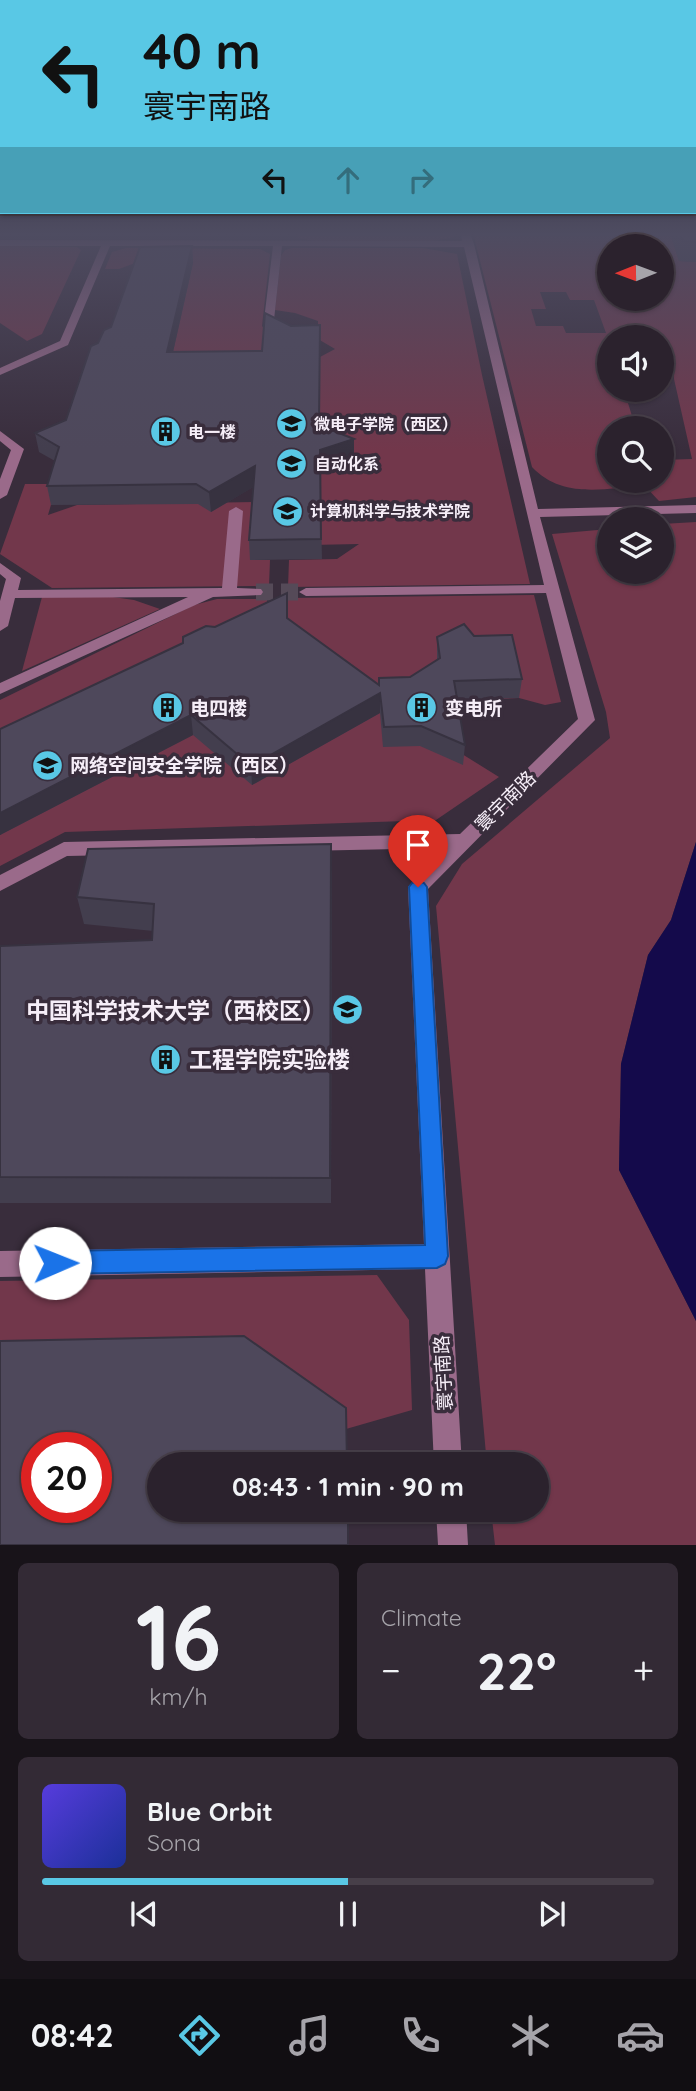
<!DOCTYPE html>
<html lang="en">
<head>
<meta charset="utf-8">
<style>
  :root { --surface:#2b222d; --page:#332a35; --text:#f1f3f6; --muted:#a6a4aa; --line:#473f49; --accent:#59c8e5 }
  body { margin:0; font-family:Quicksand,"Noto Sans SC",sans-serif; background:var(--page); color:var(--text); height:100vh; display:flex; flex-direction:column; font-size:26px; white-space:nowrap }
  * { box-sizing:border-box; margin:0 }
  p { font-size:23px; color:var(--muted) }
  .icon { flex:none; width:38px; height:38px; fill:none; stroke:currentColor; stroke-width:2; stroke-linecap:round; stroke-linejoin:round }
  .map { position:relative; height:1545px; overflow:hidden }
  .details { display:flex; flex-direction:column; gap:18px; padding:18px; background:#181319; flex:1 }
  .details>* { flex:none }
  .banner { position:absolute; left:0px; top:0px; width:696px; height:214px; box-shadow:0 2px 5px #0004,0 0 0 2px var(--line); background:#59c8e5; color:#111; overflow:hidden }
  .needle { width:46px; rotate:269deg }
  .tools { position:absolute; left:597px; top:234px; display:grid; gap:14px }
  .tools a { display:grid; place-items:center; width:77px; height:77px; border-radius:50%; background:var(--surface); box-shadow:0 2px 5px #0004,0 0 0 2px var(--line); font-size:35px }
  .speed { position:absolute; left:21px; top:1432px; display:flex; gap:14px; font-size:35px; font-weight:700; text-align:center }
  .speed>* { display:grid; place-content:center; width:91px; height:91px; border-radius:50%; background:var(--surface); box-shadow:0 2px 5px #0004,0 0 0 2px var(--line); line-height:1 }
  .speed .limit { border:10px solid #d22; background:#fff; color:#111 }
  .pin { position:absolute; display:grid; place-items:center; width:60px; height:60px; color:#fff; margin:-72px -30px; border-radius:50% 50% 50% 0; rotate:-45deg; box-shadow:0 0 7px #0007 }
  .pin .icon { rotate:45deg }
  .me { position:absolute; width:77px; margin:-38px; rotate:89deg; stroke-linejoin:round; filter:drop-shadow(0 0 5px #0008) }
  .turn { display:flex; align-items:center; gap:24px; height:147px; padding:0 28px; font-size:32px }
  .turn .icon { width:91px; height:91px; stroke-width:2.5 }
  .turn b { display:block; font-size:49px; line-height:60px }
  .lanes { display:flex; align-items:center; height:66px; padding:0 28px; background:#0003; justify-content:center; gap:35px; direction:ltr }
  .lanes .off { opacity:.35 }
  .big { font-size:52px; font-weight:700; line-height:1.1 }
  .details .card { flex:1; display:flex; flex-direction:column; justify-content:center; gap:10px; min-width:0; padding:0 24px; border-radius:10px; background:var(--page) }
  .details .dial { align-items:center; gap:0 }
  .dial b { font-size:91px; line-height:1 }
  .song { display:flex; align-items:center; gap:21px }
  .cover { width:84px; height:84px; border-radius:10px; background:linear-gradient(135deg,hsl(250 70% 55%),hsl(230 70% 35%)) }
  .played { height:7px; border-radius:4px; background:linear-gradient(90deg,var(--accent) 50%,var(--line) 50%) }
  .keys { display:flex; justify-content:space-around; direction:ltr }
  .heat { display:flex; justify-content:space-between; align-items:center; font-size:38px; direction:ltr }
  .details .tiles { flex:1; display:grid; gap:18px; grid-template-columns:1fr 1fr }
  .card:last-child { grid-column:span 2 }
  .trip { position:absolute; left:147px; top:1452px; width:402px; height:70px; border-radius:35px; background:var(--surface); box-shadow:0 2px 5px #0004,0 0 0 2px var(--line); font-weight:700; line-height:70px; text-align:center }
  .tab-bar { display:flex; height:112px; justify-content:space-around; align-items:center; background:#110e12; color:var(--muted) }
  .tab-bar .icon { width:49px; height:49px }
  .tab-bar .selected { color:var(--accent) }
  .tab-bar b { font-size:32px; color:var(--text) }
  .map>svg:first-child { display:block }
  .green { fill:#72374b; fill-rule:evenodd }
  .water { fill:#140a4b }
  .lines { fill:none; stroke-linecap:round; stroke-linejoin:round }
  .minor-tunnel { stroke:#554a58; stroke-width:17; stroke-dasharray:17 8; stroke-linecap:butt }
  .minor { fill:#9a6a8a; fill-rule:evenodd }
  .wall { fill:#433e4e }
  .shaded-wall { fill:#373240 }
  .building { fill:#4e485b; stroke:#373240; stroke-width:2; fill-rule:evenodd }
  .route { fill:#1a73e8; stroke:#114b97; stroke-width:2 }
  .labels { text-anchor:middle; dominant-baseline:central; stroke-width:7; stroke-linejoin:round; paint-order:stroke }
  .far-poi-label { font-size:16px; font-weight:bold; fill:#f6eef8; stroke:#392d3c; text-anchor:start }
  .poi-label { font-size:19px; font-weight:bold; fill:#f6eef8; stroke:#392d3c; text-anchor:start }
  .street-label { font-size:19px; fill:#f6eef8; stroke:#392d3c }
  .near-poi-label { font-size:23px; font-weight:bold; fill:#f6eef8; stroke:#392d3c; text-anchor:end }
</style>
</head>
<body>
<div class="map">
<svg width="696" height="1545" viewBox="0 0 696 1545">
  <rect width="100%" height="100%" fill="#392d3c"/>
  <path class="green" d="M298,233H453L454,237C420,246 332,246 298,238Z
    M473,233H670L679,261L696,262V497L659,501L644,485C605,489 562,499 532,467ZM609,247H662V299H609ZM540,292H566L570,300H594L606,333H566L563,326H536L531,309H546ZM609,338H662V352L673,354L674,379L692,459L662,460V481H609V429H636L624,390H609Z
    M0,246L77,247L81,250L42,334L27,341L0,323Z
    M126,248L260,249L270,254L262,326L266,331L263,369L169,370L135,263L119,269H105L112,252Z
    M292,248H423L457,254L482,375L530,584L288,587L289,560L337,559L359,544L310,545L321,538L320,470L328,467L320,444V357L335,349L318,339V321L295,313L275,310L281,256L285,250Z
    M25,484H57L48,515L77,505L255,502L250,560H270L269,586L52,588L0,554Z
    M696,522V842L671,920L648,955L621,1064L619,1170L696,1321V1545H495L491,1510H537V1465H487L436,906L462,864L610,738L606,712L552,534L609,529V572H662V524Z
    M534,595L561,702L545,705L519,698L475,700L456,717L454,749L499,777L436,820L65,832L0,866V835L288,622V598Z
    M106,596L134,600L160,609L22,671L42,597Z
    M217,599H267V622L0,751V700L194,605Z
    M377,1275L409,1320L412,1410L346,1429L0,1364V1281Z"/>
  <path class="water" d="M696,842V1321L619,1170L621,1064L648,955L671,920Z"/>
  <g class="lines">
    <path class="minor-tunnel" d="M256,592H306"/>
    <path class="minor" d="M461,233H470L474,244L538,509L696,505V513L540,517L595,720L428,889L462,1465H434L425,1269L0,1277V1251L424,1244L408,887L446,848L67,856L0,891V875L64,842L460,834L578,719L546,593L306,596L299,592L306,588L544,585L464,247L282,246L274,320L269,323L264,320L273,246H110L68,345L0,375V368L60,341L101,246H0V240L462,241Z
      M0,431L24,449L7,495L0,499V479L11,450L0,441Z
      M236,507L243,511L237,588L261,589L263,592L261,595L213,597L0,694V683L188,597L15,598L8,626L0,631V601L6,579L0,574V563L21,578L18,590L222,588L229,511Z
      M436,1510H466L468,1545H438Z"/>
  </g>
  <path class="wall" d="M670,233H696V262L679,261Z
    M192,246L193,263L173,352L320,425L354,439V458L320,470L322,559L250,560L249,540L253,487L211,512L198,504L51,505L47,486L55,461L39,452L35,433L66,420L98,343Z
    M288,619L379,684V678L410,677L437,660V637L474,636L522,679L519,698L458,700L465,745L463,765L420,746L383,747L380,713L252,785L193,735L0,835L215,627Z
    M332,871L331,1203H0V946L152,940L153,931L84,924L77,897Z"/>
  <path class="shaded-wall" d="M192,246L193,263L169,370L167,352Z
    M354,439V458L320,470V450Z
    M255,466L257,485L211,512L209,492Z
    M380,693V713L252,785L251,766Z
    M191,715L193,735L0,835V813Z"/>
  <path class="building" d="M680,233H696V242L683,241Z
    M192,246L167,352L262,351L265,313L291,326L320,325L319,425L354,439L320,450L321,539L249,540L255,466L209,492L196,484L47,486L59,447L35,433L66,420L91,346L98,343L104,330L111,327L140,247Z
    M287,593V618L379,685V678L410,677L440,658L437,637L464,624L474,636L512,635L522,679L454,681L465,745L421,726L384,727L380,693L251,766L191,715L0,813V729L183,643V637L206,626L215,627Z
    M331,844L330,1178L0,1177V946L152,940L154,904L77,897L88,849Z
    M244,1336L346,1408L347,1465H159V1510H348V1545H0V1341ZM37,1447H96V1507H37Z"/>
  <linearGradient id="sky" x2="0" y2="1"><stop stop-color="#1f1921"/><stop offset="0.52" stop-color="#4e4c61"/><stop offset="1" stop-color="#4e4c61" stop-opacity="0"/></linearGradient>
  <rect width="696" height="450" fill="url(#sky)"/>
  <path class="route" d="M418,881L424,883L427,887L448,1256L445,1264L437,1268L55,1274L46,1271L43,1263L46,1255L55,1251L425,1245L409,887L412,883Z"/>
  <defs>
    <symbol id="university-disc" viewBox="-11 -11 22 22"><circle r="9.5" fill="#59c8e5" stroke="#392d3c"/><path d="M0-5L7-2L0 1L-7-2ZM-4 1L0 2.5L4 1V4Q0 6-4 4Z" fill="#111"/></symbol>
    <symbol id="building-disc" viewBox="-11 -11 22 22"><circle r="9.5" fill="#59c8e5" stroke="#392d3c"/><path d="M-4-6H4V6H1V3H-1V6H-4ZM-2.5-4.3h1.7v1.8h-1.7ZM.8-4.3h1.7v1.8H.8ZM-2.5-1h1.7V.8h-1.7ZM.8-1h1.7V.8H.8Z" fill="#111"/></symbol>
  </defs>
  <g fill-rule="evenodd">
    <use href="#university-disc" x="274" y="406" width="35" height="35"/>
    <use href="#building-disc" x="148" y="414" width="35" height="35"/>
    <use href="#university-disc" x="274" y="446" width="35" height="35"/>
    <use href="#university-disc" x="270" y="494" width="35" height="35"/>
    <use href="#building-disc" x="150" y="690" width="35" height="35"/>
    <use href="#building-disc" x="404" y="690" width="35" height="35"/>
    <use href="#university-disc" x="30" y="748" width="35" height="35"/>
    <use href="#university-disc" x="330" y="992" width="35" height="35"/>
    <use href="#building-disc" x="148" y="1042" width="35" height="35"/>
  </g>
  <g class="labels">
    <g class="far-poi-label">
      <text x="314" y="424">微电子学院（西区）</text>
      <text x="188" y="432">电一楼</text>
      <text x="315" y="464">自动化系</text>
      <text x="310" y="511">计算机科学与技术学院</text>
    </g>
    <g class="poi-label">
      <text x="190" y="708">电四楼</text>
      <text x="445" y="708">变电所</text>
      <text x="70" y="765">网络空间安全学院（西区）</text>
    </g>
    <g class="street-label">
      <text transform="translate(505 801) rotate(-45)">寰宇南路</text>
      <text transform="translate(443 1373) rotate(-93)">寰宇南路</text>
    </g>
    <g class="near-poi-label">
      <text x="325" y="1010">中国科学技术大学（西校区）</text>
      <text x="189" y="1059" text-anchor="start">工程学院实验楼</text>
    </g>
  </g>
</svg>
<div class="tools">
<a><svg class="needle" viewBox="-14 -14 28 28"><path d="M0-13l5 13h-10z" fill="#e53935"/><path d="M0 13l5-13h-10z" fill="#a6a4aa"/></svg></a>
<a><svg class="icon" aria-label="sound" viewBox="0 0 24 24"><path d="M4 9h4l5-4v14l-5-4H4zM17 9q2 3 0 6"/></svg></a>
<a><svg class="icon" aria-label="search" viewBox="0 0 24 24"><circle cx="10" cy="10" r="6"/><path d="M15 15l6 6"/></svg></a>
<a><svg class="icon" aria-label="layers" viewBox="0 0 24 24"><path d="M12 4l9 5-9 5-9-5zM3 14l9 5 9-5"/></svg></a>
</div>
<div class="speed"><div class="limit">20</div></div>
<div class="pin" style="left:418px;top:887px;background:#d93025"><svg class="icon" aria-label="arrive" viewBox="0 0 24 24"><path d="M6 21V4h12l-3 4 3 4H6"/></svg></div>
<svg class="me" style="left:55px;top:1263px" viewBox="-20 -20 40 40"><circle r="19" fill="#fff"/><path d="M0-13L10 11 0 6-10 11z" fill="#1a73e8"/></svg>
<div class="trip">08:43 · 1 min · 90 m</div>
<div class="banner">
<div class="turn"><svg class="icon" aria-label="left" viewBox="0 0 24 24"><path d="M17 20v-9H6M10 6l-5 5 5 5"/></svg><div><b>40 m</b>寰宇南路</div></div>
<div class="lanes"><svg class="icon" aria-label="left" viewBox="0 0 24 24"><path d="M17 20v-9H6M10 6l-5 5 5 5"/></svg><svg class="icon off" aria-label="ahead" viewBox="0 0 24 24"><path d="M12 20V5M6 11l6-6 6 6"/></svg><svg class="icon off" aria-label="right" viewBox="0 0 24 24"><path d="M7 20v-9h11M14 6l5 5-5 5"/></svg></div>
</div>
</div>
<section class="details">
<div class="tiles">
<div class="card dial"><b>16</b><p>km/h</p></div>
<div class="card"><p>Climate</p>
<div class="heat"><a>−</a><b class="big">22°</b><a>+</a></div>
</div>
<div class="card">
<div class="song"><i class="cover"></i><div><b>Blue Orbit</b><p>Sona</p></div></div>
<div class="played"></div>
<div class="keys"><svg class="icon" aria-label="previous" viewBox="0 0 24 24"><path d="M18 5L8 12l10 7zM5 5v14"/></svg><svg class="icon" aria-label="pause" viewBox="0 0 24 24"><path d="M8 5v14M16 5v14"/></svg><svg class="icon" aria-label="next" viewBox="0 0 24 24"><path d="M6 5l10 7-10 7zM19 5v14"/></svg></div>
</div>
</div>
</section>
<nav class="tab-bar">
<b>08:42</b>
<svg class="icon selected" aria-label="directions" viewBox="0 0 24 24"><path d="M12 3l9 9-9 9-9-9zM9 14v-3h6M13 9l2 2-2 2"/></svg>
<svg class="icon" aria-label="music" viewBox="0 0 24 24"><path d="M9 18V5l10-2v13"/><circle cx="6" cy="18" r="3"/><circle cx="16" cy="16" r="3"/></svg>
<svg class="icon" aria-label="phone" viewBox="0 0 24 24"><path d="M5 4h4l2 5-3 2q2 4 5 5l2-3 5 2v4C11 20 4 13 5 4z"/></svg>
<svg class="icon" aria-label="climate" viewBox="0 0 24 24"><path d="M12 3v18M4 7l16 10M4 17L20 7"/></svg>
<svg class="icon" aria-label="car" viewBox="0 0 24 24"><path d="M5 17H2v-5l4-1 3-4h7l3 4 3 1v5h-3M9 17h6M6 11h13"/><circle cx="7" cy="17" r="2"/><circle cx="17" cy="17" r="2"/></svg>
</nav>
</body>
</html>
